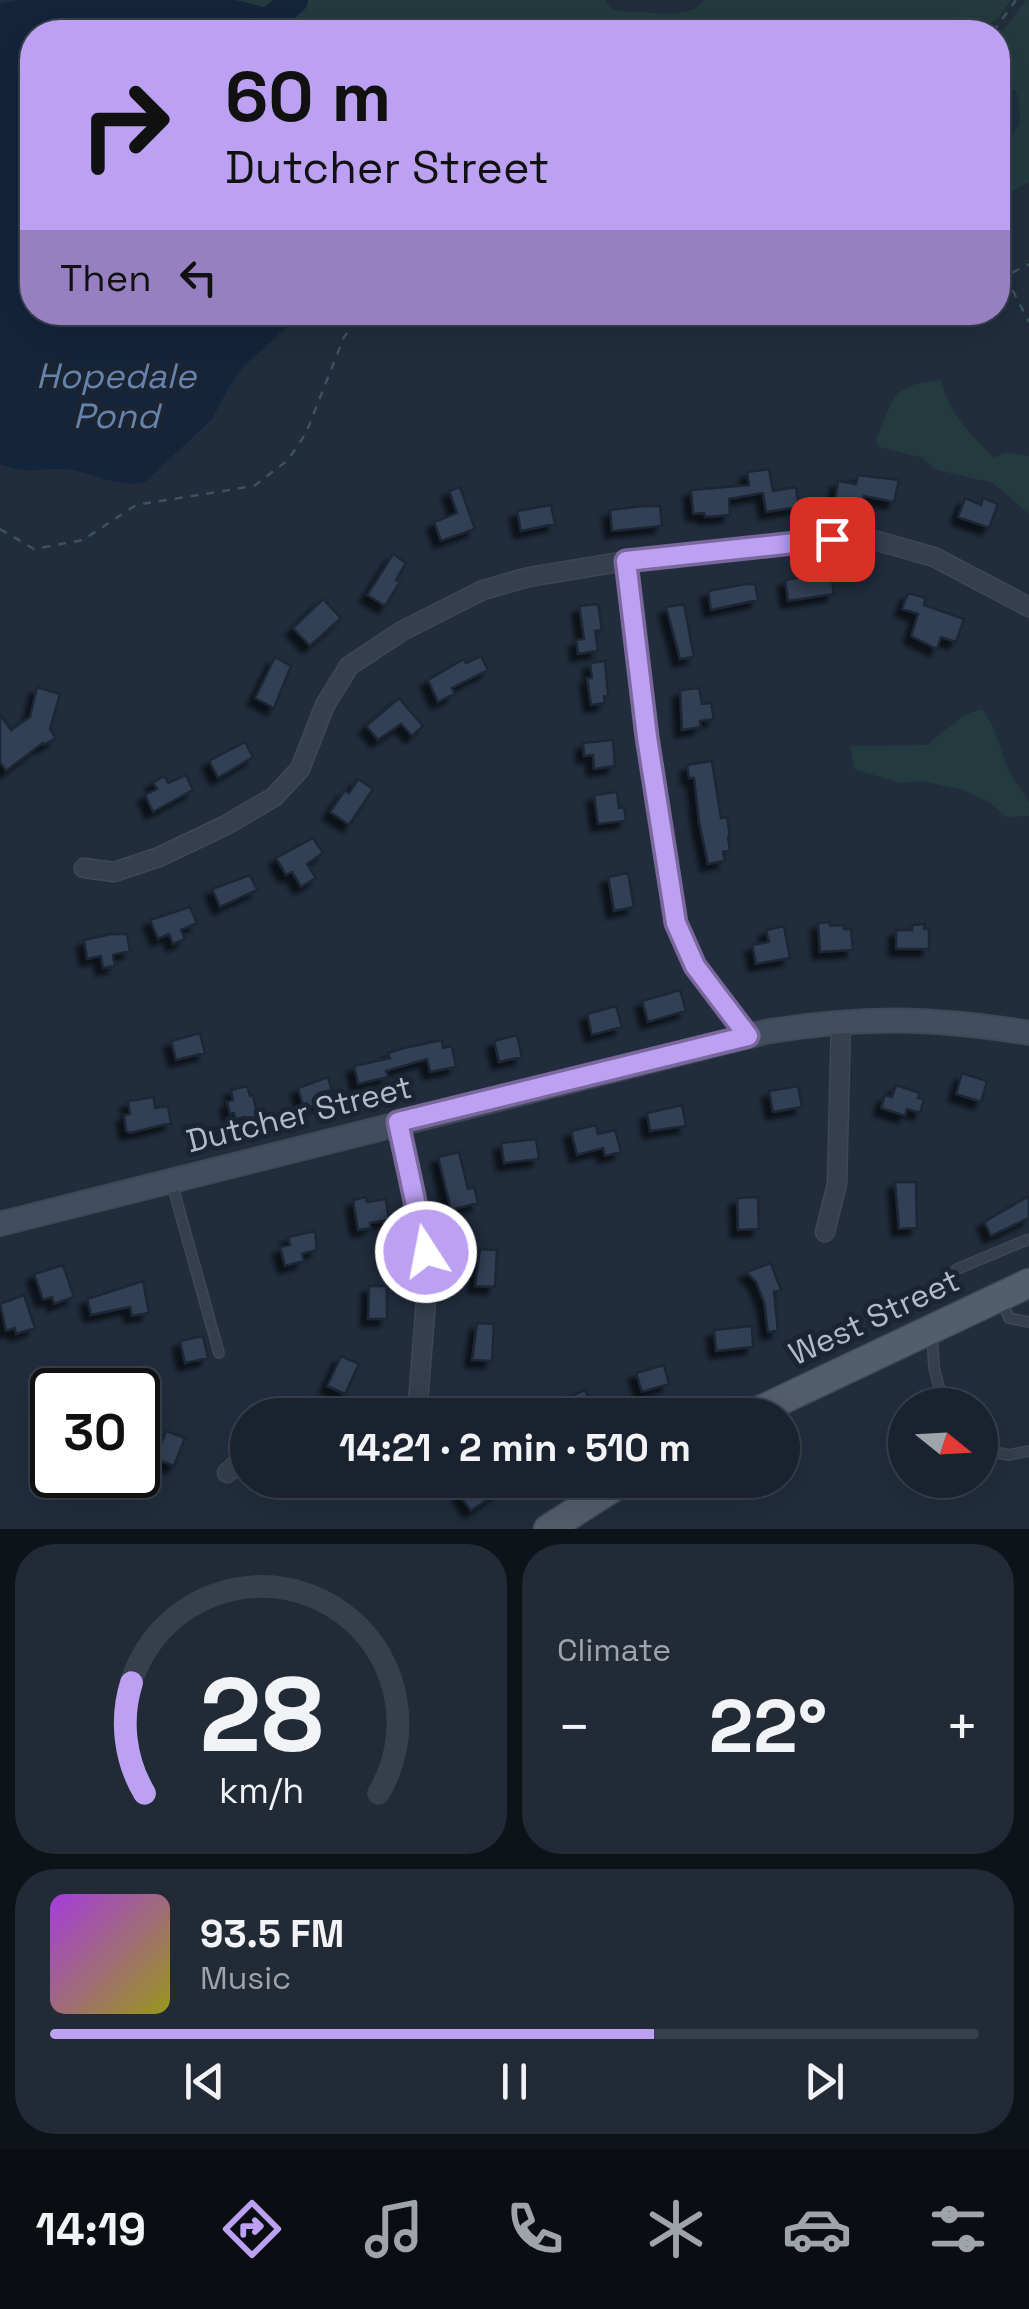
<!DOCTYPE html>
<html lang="en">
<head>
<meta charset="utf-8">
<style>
  :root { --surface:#19222e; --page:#222a36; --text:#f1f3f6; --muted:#9fa4aa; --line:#373f4a; --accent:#bca0f2 }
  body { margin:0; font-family:"Space Grotesk",sans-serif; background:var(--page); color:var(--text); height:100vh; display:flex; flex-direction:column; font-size:38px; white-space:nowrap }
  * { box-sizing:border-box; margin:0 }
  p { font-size:32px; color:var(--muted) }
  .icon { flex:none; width:55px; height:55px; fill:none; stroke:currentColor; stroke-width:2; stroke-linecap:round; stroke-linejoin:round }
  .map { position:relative; height:1529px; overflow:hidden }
  .details { display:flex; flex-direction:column; gap:15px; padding:15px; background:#0e1319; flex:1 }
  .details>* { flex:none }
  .hud { position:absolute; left:20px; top:20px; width:990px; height:305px; border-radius:40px; box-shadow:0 10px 40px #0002,0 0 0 2px var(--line); background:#bca0f2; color:#111; overflow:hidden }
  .needle { width:65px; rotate:108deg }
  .tools { position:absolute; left:888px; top:1388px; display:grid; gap:20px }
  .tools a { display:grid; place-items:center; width:110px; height:110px; border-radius:50%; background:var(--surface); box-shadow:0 10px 40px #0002,0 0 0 2px var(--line); font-size:50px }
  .speed { position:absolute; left:30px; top:1368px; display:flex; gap:20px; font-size:50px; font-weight:700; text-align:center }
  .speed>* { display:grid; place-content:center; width:130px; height:130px; border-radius:50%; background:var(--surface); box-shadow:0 10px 40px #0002,0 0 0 2px var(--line); line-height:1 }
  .speed .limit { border:5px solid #111; border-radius:15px; background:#fff; color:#111 }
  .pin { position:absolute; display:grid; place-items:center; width:85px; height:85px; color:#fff; margin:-42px; border-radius:20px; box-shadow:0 5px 15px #0006 }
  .me { position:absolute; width:110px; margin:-55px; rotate:349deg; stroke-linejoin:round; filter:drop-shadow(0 0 8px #0008) }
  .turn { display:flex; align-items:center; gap:35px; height:210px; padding:0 40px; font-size:45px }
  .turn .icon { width:130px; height:130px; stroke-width:2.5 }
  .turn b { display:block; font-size:70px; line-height:85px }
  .then { display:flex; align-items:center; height:95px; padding:0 40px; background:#0003; gap:20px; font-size:38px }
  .big { font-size:75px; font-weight:700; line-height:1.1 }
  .details .card { flex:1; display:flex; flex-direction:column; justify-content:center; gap:15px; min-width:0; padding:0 35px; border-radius:40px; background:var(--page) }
  .details .dial { align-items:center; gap:0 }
  .dial svg { height:260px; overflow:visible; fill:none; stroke:var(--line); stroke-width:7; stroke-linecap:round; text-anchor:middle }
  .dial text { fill:var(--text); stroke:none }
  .song { display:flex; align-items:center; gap:30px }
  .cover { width:120px; height:120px; border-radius:15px; background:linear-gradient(135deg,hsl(280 70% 55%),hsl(60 70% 35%)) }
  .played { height:10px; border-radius:5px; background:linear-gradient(90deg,var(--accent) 65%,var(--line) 65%) }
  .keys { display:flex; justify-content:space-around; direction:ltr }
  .heat { display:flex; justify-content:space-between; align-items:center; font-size:55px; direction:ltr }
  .details .tiles { flex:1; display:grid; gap:15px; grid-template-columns:1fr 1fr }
  .card:last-child { grid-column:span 2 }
  .trip { position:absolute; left:230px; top:1398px; width:570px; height:100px; border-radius:50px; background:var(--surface); box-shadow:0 10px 40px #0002,0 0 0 2px var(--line); font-weight:700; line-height:100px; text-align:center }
  .tabs { display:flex; height:160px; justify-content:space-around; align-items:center; background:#0a0e12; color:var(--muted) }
  .tabs .icon { width:70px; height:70px }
  .tabs .selected { color:var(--accent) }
  .tabs b { font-size:45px; color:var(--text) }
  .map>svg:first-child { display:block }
  .green { fill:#233b3e }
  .water { fill:#13243b }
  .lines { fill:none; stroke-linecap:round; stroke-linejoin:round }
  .river { stroke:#13243b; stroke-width:28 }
  .building { fill:#324154; stroke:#1c2634; stroke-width:2.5; filter:url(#shadow) }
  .lane-casing { stroke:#3e4856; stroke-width:12 }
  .street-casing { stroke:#3e4856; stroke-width:21 }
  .secondary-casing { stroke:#3e4856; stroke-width:26 }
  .primary-casing { stroke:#3e4856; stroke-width:31 }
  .path { stroke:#3c5456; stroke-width:2.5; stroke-dasharray:8 8; stroke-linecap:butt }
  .lane { stroke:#353f4d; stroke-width:9 }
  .street { stroke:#353f4d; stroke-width:18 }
  .secondary { stroke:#424e60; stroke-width:22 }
  .primary { stroke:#535e6d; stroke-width:28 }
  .route-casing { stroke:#7a689d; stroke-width:25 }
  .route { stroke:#bca0f2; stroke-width:18 }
  .labels { text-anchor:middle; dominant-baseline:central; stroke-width:10; stroke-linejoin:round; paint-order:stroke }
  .street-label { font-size:32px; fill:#b0bac9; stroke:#1a2432 }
  .water-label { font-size:35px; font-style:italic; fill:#6683ab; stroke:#1a2432 }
</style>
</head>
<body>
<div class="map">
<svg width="1029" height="1529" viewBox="0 0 1029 1529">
  <defs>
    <filter id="shadow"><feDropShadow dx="-7" dy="7" stdDeviation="2.5" flood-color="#0009"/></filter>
  </defs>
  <rect width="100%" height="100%" fill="#212d3d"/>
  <path class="green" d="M234,0H605L611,9L620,11L673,14L695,9L704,0H1011L999,17L978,32H347C308,26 273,7 234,0Z
    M1026,0H1029V182L998,199C997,189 995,175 998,165C1005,132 1029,137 1016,91L998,80V37Z
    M941,380C948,413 971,434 994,458L1005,452L1029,456V514L993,483L937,470L923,458L879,447L876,441C894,398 890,385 941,380Z
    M982,709L992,724L1009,772L1029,802V816L1006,817L989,802L963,790L922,781L900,783L854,769L850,746L927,745L964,715Z"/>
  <path class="water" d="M18,0H234C273,7 308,26 347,32H32V312L302,313L245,365L231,383L212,419L145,482C117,489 91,471 64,469C38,467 29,475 0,464V4Z"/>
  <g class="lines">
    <path class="river" d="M257,32L294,0"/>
  </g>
  <path class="building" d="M769,469L773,491L796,487L799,507L766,512L763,493L729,499L730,515L705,517L704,513L693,514L691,490L749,485L747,472Z
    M858,475L899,480L894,502L864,496L862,507L835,501L838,481L856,484Z
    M460,487L475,529L441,541L434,522L457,513L449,491Z
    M965,498L981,505L983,498L998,504L989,528L958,517Z
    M551,505L555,524L521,531L517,511Z
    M643,506H660L662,526L612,531L610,510Z
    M393,554L406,563L396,580L400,582L385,606L367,595Z
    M831,571L834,594L788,601L785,580Z
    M746,584H755L758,600L711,610L708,591Z
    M908,593L926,598L924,605L964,619L956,642L941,637L937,649L911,636L918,614L902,609Z
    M323,599L341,618L310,646L293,628Z
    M598,604L602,630L595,631L598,651L578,654L576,640L584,639L579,606Z
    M684,604L694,657L680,659L666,607Z
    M481,656L488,670L452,688L455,694L438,702L428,680L464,659L466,663Z
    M275,657L291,666L274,708L255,698Z
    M605,661L608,695L604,696L605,703L591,705L587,678H592L590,663Z
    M37,687L60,694L50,729L56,738L44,745L43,743L6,771L0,762V714L11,730L30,717Z
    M699,688L702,704L711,703L714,719L700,721L701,727L682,730L680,690Z
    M399,698L423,726L412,736L401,724L378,740L366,726Z
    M613,740L615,766L594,769L593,755L584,756L583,743Z
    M245,742L253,757L218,778L209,761Z
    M712,761L721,818L727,817L730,837H728L730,850L723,852L725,861L708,864L699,822L694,778H689L687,765Z
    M186,775L193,790L153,812L145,795L157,789L153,782L165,776L168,783Z
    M358,779L373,789L349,825L330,812L345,790L349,793Z
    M617,792L619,808L624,807L626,821L598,824L594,795Z
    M313,838L323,853L307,864L316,878L301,887L292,872L286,875L276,858Z
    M628,873L634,907L614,911L608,877Z
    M250,875L257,890L220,907L212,889Z
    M190,907L197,923L181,930L185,939L173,944L169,934L158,939L150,920Z
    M830,922V926L844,925V929H851L853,950L820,952L818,923Z
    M925,924L924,929H929V949H896V930H912V925Z
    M784,926L790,958L756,964L752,945L769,942L766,930Z
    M111,934H127L130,951L113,955L115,966L103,968L101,956L87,959L84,940Z
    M680,990L686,1011L648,1022L642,1001Z
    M616,1006L622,1027L592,1035L587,1014Z
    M200,1033L205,1053L176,1060L171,1041Z
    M517,1035L522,1057L499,1062L494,1041Z
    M442,1040L443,1048L452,1046L456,1067L430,1072L427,1059L386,1071L388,1077L358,1084L354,1066L390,1058L388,1053L404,1048Z
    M962,1073L987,1081L981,1102L956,1094Z
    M328,1077L332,1090L320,1093L322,1103L304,1109L298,1088Z
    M896,1085L920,1093L918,1098L924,1099L920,1113L907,1109L905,1116L881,1108L885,1095L892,1097Z
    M247,1086L250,1096L253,1095L258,1119L245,1122V1117L235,1119L234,1113L230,1114L227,1102L233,1100L231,1090Z
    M798,1086L802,1107L773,1112L769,1091Z
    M154,1097L155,1108L168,1106L171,1123L130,1133L126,1131L124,1115L130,1114L128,1101Z
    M682,1105L686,1126L650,1131L647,1113Z
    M596,1125L598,1134L615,1130L621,1152L605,1156L603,1148L577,1155L571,1131Z
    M536,1139L539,1159L504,1163L501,1143Z
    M459,1152L468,1189L474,1187L478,1203L451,1210L438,1157Z
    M895,1182H916L917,1228L899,1229Z
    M1029,1196V1218L991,1236L984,1222Z
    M366,1197L367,1202L386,1199L389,1220L370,1223L371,1228L358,1230L353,1200Z
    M758,1197L759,1229L738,1230L737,1198Z
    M315,1231L317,1250L302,1254L304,1261L285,1266L280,1247L290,1245L288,1237Z
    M480,1249L497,1250L495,1287L475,1286Z
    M771,1263L781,1290L774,1292L778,1331L768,1332L764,1302L756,1282L746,1272Z
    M63,1265L74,1297L54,1304L52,1297L43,1300L34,1274Z
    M143,1281L149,1313L132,1316L130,1307L91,1315L87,1299Z
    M369,1286H387V1319H368Z
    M24,1295L35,1328L16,1334L15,1328L6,1331L0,1304Z
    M477,1323L494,1324L492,1361L472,1360Z
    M752,1326L753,1347L716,1351L714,1330Z
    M203,1336L208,1358L185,1363L180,1341Z
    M341,1356L359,1364L345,1394L327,1386Z
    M664,1365L669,1384L642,1392L636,1373Z
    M585,1390L596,1415H559L554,1403Z
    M166,1431L185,1438L174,1466L155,1459Z
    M479,1480H491L499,1491L471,1511L459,1494Z"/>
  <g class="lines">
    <defs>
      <path id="lane" d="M172,1184L219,1353
        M1002,1302L1009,1318L1029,1322
        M875,1311L938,1287L957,1269L1029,1239
        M932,1332L934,1368L944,1405
        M980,1449L1009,1455L1029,1451"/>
      <path id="street" d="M84,868L114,872L159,857L226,825L274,797L300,769L325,705L349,666L402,631L483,590L529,577L626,561
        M748,1036L695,966L676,923L647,737L626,561L832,539L878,541L934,557L1029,607
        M398,1122L426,1252L427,1288L417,1415
        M825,1232L837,1184L841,1021
        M365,1415L379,1412L407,1415
        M227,1473L248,1454"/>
      <path id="secondary" d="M0,1224L765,1032C861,1016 932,1017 1029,1033"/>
      <path id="primary" d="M750,1415L1029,1283
        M548,1529L625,1480"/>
    </defs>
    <use href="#lane" class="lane-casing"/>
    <use href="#street" class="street-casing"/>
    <use href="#secondary" class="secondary-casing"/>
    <use href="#primary" class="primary-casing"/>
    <path class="path" d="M993,32L1016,0
      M998,280L1029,264
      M998,283L1013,291L1029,322
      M0,529L34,549L83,540L136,505L254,486L288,460L306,433L344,337L364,312"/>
    <use href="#lane" class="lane"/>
    <use href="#street" class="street"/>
    <use href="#secondary" class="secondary"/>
    <use href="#primary" class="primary"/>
  </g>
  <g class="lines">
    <defs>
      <path id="route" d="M426,1252L398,1122L748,1036L695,966L676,923L647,737L626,561L832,539"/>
    </defs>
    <use href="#route" class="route-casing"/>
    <use href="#route" class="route"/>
  </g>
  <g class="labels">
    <g class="street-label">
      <text transform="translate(299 1114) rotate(-14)">Dutcher Street</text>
      <text transform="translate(874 1317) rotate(-25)">West Street</text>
    </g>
    <g class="water-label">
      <text x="116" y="376">Hopedale<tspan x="116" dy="40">Pond</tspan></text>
    </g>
  </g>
</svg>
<div class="tools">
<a><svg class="needle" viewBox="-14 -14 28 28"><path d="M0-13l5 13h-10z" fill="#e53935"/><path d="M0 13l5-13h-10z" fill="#9fa4aa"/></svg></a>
</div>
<div class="speed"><div class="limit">30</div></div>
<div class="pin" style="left:832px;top:539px;background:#d93025"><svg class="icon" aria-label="arrive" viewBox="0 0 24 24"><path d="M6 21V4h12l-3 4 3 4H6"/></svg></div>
<svg class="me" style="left:426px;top:1252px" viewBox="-20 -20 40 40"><circle r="17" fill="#bca0f2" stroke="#fff" stroke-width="3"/><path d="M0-11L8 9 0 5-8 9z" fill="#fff"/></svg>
<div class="trip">14:21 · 2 min · 510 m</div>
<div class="hud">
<div class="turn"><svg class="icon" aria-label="right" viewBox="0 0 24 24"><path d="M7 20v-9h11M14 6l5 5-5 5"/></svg><div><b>60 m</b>Dutcher Street</div></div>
<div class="then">Then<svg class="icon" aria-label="left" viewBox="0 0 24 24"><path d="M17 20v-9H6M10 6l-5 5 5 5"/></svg></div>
</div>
</div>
<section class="details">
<div class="tiles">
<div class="card dial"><svg viewBox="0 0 100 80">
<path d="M14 69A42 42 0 1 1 86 69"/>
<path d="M14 69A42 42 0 0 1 10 35" stroke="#bca0f2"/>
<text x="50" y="56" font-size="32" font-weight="700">28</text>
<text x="50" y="72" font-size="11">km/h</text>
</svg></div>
<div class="card"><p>Climate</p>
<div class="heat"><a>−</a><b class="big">22°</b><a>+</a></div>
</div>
<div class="card">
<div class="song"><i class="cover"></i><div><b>93.5 FM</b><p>Music</p></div></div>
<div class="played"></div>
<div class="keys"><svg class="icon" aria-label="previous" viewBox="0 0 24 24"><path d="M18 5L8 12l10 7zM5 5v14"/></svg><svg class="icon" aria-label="pause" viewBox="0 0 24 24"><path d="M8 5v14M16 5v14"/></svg><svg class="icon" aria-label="next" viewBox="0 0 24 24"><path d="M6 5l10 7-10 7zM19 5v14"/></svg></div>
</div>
</div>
</section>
<nav class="tabs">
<b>14:19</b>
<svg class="icon selected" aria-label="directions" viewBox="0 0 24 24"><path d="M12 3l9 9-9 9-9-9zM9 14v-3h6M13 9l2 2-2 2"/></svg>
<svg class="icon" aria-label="music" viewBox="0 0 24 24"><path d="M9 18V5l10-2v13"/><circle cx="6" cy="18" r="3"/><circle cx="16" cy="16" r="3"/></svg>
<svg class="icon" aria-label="phone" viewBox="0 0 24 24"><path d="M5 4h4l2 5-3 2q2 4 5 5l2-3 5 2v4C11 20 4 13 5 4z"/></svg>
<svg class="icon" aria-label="climate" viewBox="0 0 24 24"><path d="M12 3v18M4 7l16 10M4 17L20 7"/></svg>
<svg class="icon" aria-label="car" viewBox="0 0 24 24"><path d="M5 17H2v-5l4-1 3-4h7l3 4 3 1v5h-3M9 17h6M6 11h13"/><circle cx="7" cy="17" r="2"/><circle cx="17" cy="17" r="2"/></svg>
<svg class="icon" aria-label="filters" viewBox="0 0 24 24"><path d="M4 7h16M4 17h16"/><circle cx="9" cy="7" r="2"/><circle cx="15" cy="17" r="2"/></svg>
</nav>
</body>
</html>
